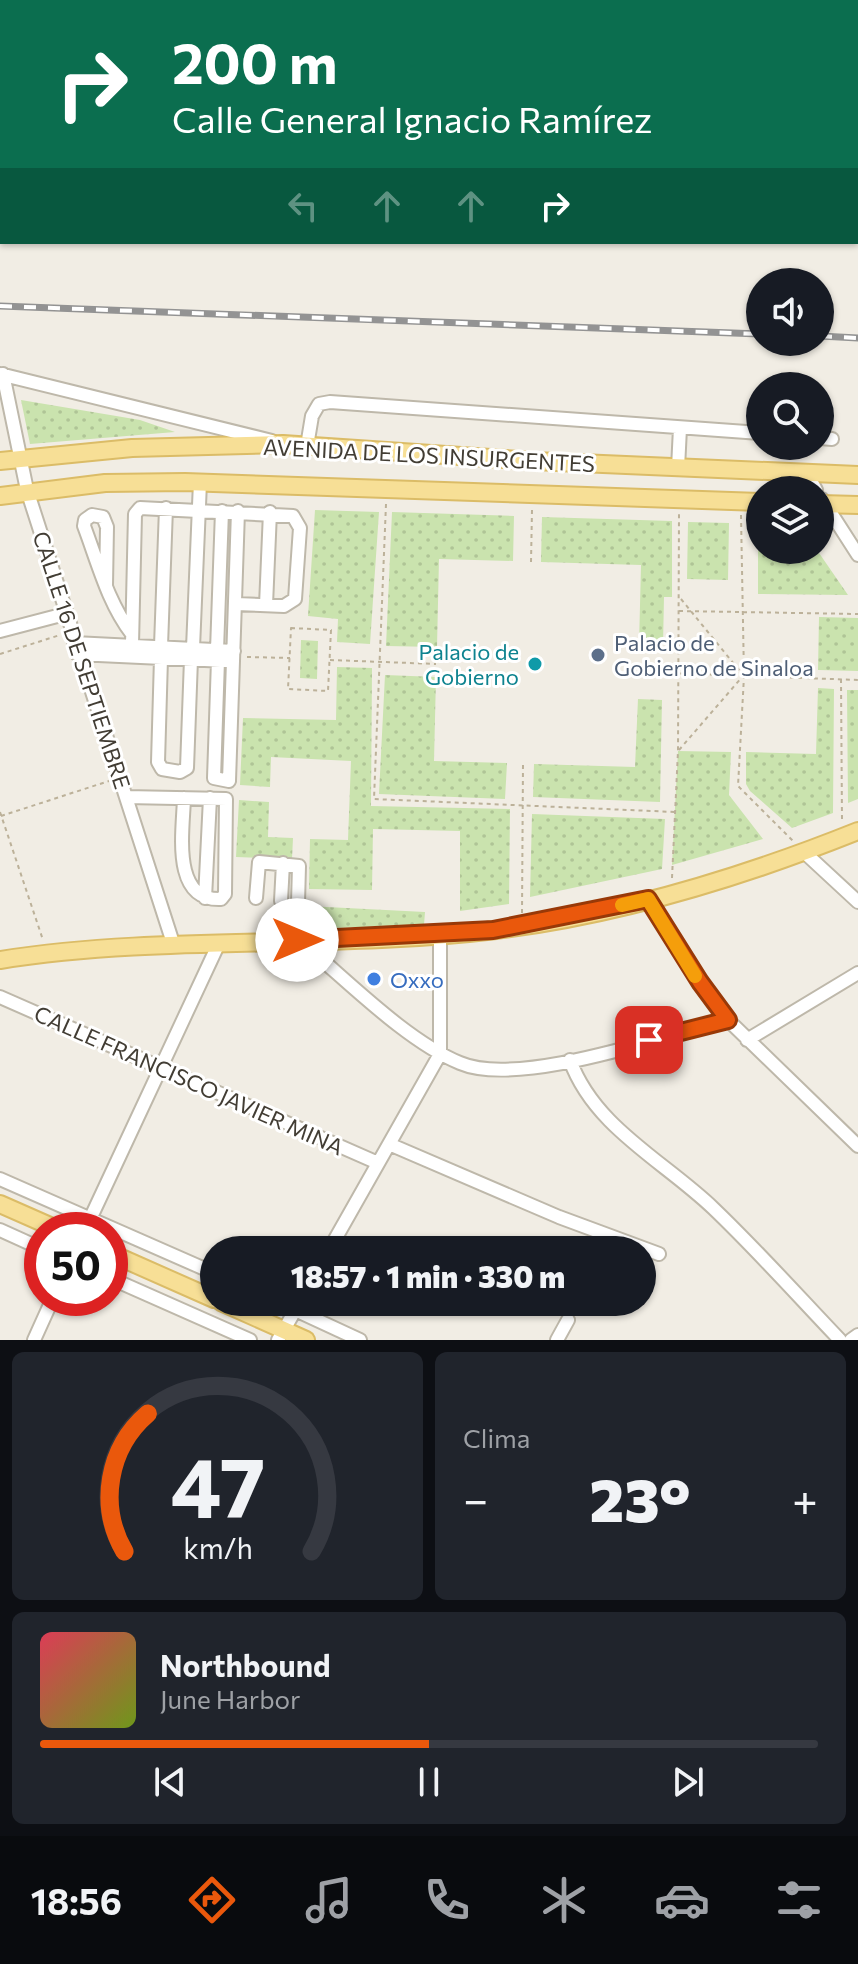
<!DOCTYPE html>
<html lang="es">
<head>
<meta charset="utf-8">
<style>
  :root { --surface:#171b24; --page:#20242c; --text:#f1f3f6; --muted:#9ea1a6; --line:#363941; --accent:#ea580c }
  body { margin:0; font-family:Commissioner,sans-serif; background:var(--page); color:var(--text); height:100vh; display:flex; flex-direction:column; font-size:30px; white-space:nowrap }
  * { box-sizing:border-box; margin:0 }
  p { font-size:26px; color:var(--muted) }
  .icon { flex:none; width:44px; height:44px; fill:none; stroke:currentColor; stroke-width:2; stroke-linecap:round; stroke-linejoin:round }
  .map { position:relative; height:1340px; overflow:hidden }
  .sheet { display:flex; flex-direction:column; gap:12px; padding:12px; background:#0d0f14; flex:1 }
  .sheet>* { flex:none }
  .guide { position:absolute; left:0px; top:0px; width:858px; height:244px; box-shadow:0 2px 6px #0004; background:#0b6e4f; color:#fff; overflow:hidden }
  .controls { position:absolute; left:746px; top:268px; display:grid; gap:16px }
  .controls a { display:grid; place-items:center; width:88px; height:88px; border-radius:50%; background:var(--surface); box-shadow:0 2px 6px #0004; font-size:40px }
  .speed { position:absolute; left:24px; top:1212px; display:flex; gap:16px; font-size:40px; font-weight:700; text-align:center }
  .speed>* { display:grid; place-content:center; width:104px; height:104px; border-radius:50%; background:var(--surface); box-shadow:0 2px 6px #0004; line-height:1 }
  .speed .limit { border:12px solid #d22; background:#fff; color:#111 }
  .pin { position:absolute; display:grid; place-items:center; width:68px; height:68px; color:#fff; margin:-34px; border-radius:16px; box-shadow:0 4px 12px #0006 }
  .me { position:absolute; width:88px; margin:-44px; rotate:90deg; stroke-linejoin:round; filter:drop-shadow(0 0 6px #0008) }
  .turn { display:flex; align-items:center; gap:28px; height:168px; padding:0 40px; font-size:36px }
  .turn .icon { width:104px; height:104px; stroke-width:2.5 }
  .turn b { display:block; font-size:56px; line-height:68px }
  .lanes { display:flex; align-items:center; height:76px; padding:0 40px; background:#0003; justify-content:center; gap:40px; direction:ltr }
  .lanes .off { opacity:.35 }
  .big { font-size:60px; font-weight:800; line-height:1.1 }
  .sheet .tile { flex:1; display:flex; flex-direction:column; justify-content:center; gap:12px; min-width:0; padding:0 28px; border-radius:12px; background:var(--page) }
  .sheet .dial { align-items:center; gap:0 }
  .dial svg { height:208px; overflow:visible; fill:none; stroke:var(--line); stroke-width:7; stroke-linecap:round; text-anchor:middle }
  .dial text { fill:var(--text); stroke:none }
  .song { display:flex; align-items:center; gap:24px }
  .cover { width:96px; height:96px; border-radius:12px; background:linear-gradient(135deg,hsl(350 70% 55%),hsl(80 70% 35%)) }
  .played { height:8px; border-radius:4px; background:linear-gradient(90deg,var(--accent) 50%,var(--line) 50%) }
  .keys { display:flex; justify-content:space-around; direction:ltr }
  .heat { display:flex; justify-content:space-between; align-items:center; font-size:44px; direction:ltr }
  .sheet .tiles { flex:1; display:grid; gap:12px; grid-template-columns:1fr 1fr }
  .tile:last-child { grid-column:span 2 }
  .trip { position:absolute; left:200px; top:1236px; width:456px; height:80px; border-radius:40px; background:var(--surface); box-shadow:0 2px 6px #0004; font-weight:800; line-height:80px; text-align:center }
  .dock { display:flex; height:128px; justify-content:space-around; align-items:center; background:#090b0e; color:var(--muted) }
  .dock .icon { width:56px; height:56px }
  .dock .active { color:var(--accent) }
  .dock b { font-size:36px; color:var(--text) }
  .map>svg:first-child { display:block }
  .garden { fill:url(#garden-dots) }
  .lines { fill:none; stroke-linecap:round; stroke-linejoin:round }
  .minor-casing { stroke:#beb8aa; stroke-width:16 }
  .major-casing { stroke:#dbbc67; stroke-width:20 }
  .path { stroke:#bcb199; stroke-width:2; stroke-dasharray:4 4; stroke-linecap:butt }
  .minor { stroke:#fff; stroke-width:12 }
  .major { stroke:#f7df96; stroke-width:16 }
  .rail-casing { stroke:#939393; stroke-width:7 }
  .rail { stroke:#fff; stroke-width:4; stroke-dasharray:12; stroke-linecap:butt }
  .route-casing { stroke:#983908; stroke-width:20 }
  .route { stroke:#ea580c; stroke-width:14 }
  .slow { stroke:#f59e0b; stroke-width:14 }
  .service-dot { fill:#5c6f8a; stroke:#fff; stroke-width:3 }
  .culture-dot { fill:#0f9aa8; stroke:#fff; stroke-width:3 }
  .shop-dot { fill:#3f7fe0; stroke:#fff; stroke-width:3 }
  .labels { text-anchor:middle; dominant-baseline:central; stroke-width:6; stroke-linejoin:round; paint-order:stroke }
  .street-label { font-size:22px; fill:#423d34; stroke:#fff }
  .service-label { font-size:22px; fill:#4e5e75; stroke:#fff; text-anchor:start }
  .culture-label { font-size:22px; fill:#0d838f; stroke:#fff; text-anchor:end }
  .shop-label { font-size:22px; fill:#366cbe; stroke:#fff; text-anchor:start }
</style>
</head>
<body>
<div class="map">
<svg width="858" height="1340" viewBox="0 0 858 1340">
  <defs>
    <pattern id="garden-dots" width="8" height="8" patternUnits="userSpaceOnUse" patternTransform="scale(2)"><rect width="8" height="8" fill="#cae3ae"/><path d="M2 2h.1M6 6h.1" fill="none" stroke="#afc496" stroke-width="1.8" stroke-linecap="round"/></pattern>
  </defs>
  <rect width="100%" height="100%" fill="#f1ede4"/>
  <path class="garden" d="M21,400L140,420L175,432L30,444Z
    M315,510L379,512L370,644L337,642L338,619L308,616Z
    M392,512L514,516L513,561L439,559L437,647L386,646Z
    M542,517L672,521V597H664L663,645H639L641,565L541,562Z
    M688,522L729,523L728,580L687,579Z
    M758,524L760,550H817L848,595L758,594Z
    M819,617L858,618V671L818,670Z
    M301,640L318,641L317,679L300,678Z
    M337,667L372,668L371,806L510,809L509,904L460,911V831L373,829L372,890L309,889L310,839L348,840L351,761L271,757L270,787L240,785L243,718L336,720Z
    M385,675L436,677L434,761L507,763L505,799L379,794Z
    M818,688L834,689L833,813L792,828L750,791L746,784V752L816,754Z
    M847,690H858V799L848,803Z
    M638,699L662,700L660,802L533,797L534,764L635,767Z
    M678,751L731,752L729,795L763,839L672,865Z
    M239,800L269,802L268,837L293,838L292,859L236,857Z
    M532,814L665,819L662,869L530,897Z
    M307,906L425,912L424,925L306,929Z"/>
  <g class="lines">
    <defs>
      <path id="minor" d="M152,0L153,2
        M539,0V2
        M819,0V2
        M317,2V0
        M0,374L272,441
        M3,374L27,490L173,943
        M820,438L832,439
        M307,446L312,416L319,404L330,402L760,433
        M678,468L680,428
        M807,473L816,490
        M822,499L858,555
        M106,585L107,527L103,517L92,515L85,520L84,526C98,563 108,603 132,634
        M266,605L270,512
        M0,631L65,614
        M74,643L234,651
        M132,644L135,514L140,508L293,516L300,528L295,599L284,606L236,604
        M161,646L166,508
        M193,648L200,482
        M217,650L222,511
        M77,654L226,661
        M161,658L158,762L162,769L180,772L187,768L191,659
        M218,660L214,778L229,781L238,511
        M126,797L226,799L225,894L221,899C171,901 183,832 184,798
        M804,852L858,902
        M205,898L210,798
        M256,898L259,862L299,866L297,940
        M648,899L690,968L728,1020L858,1146
        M281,901L283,863
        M300,941C346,979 406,1041 460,1063C518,1088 664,1036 728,1020
        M0,997L378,1163
        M747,1040L858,973
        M570,1060C594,1127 664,1161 713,1208C757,1250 798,1296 840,1340
        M389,1144L559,1217L659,1254
        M0,1179L214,1273
        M0,1230L42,1249
        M85,1230L219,943
        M329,1250L440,1054V934
        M110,1278L250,1340
        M278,1302L360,1340
        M34,1340L53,1298
        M278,1340L300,1302
        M557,1340L568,1320
        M851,1340L858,1335"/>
      <path id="major" d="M0,19L2,20
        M856,78H858
        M0,180L2,181
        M856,209H858
        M0,461L132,448L283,444L534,461L858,475
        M0,496L105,483L185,482L760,502
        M820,504L858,505
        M0,960C165,934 331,950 496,930C619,915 743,877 858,831
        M0,1204L59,1230
        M110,1253L214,1299
        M221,1302L306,1340"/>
    </defs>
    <use href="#minor" class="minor-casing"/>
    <use href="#major" class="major-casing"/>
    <path class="path" d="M0,131H2
      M856,185H858
      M386,504L374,799L675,812
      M741,515L744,676L738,786L793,841
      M531,562L532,510
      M681,599L743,675
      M679,611L858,614
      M291,628L331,630L328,691L288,689Z
      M0,654L60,635
      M247,657L290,658
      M330,660L436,664
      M638,672L858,680
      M841,679L842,820
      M679,750L743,676
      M0,812L43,940
      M1,816L109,781
      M672,878L678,751L679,513
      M522,913L523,764"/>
    <use href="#minor" class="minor"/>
    <use href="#major" class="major"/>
    <defs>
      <path id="rail" d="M0,306L760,334
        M820,336L858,338"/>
    </defs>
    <use href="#rail" class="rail-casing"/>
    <use href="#rail" class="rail"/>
  </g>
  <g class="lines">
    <defs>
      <path id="route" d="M297,940L493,930L648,899L700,982L728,1020L649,1040"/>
    </defs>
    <use href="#route" class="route-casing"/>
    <use href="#route" class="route"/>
    <path class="slow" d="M622,905L648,899L695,976"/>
  </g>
  <circle class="service-dot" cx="598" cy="655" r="8"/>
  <circle class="culture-dot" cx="535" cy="664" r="8"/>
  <circle class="shop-dot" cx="374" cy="979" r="8"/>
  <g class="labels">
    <g class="street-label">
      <text transform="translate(429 455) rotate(3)">AVENIDA DE LOS INSURGENTES</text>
      <text transform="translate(82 660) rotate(72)">CALLE 16 DE SEPTIEMBRE</text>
      <text transform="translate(189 1080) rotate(24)">CALLE FRANCISCO JAVIER MINA</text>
    </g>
    <g class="service-label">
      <text x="614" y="642">Palacio de<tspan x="614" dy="25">Gobierno de Sinaloa</tspan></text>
    </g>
    <g class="culture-label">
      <text x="519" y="651">Palacio de<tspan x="519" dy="25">Gobierno</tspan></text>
    </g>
    <g class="shop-label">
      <text x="390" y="979">Oxxo</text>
    </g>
  </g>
</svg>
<div class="controls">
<a><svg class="icon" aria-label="sound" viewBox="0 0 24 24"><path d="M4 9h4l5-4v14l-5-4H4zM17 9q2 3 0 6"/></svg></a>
<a><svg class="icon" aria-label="search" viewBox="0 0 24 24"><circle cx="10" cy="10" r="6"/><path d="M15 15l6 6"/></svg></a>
<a><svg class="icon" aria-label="layers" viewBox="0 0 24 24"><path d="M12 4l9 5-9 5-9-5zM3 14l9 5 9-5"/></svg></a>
</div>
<div class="speed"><div class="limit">50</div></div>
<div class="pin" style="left:649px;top:1040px;background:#d93025"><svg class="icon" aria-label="arrive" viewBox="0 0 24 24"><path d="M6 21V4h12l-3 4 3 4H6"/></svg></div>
<svg class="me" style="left:297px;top:940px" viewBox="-20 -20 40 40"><circle r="19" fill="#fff"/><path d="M0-13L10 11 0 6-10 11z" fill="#ea580c"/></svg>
<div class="trip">18:57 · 1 min · 330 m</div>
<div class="guide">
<div class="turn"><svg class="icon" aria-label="right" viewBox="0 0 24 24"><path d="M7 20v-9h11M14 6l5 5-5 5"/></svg><div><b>200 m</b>Calle General Ignacio Ramírez</div></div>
<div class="lanes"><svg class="icon off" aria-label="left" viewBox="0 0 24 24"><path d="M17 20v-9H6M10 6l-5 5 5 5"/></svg><svg class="icon off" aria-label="ahead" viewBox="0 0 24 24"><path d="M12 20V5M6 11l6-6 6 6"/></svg><svg class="icon off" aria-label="ahead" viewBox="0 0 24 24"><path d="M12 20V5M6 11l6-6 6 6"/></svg><svg class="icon" aria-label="right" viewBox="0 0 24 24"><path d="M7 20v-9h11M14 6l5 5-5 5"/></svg></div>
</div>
</div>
<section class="sheet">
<div class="tiles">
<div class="tile dial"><svg viewBox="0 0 100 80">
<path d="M14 69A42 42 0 1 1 86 69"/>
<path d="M14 69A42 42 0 0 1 23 16" stroke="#ea580c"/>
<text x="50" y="56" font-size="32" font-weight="700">47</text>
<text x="50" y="72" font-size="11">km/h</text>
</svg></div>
<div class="tile"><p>Clima</p>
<div class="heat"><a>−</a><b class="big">23°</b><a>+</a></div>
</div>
<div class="tile">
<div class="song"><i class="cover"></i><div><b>Northbound</b><p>June Harbor</p></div></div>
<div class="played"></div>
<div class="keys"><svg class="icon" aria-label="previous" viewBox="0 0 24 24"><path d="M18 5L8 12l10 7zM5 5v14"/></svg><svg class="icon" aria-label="pause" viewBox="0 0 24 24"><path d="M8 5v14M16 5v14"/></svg><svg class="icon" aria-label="next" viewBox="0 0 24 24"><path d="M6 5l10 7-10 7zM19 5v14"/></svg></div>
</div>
</div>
</section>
<nav class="dock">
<b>18:56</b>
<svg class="icon active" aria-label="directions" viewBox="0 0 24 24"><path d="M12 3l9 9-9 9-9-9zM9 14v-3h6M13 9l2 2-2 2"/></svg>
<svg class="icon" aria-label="music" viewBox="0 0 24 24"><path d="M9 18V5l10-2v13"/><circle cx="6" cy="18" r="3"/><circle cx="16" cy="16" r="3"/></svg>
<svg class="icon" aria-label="phone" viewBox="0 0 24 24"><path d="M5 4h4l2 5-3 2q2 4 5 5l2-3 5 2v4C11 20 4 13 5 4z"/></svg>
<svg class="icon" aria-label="climate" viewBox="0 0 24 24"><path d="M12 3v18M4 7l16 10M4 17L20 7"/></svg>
<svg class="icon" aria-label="car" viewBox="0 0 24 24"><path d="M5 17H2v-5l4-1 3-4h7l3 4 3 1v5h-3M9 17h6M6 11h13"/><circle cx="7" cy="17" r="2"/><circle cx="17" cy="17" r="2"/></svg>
<svg class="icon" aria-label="filters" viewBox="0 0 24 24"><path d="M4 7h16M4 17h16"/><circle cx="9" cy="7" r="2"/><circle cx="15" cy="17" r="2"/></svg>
</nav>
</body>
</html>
